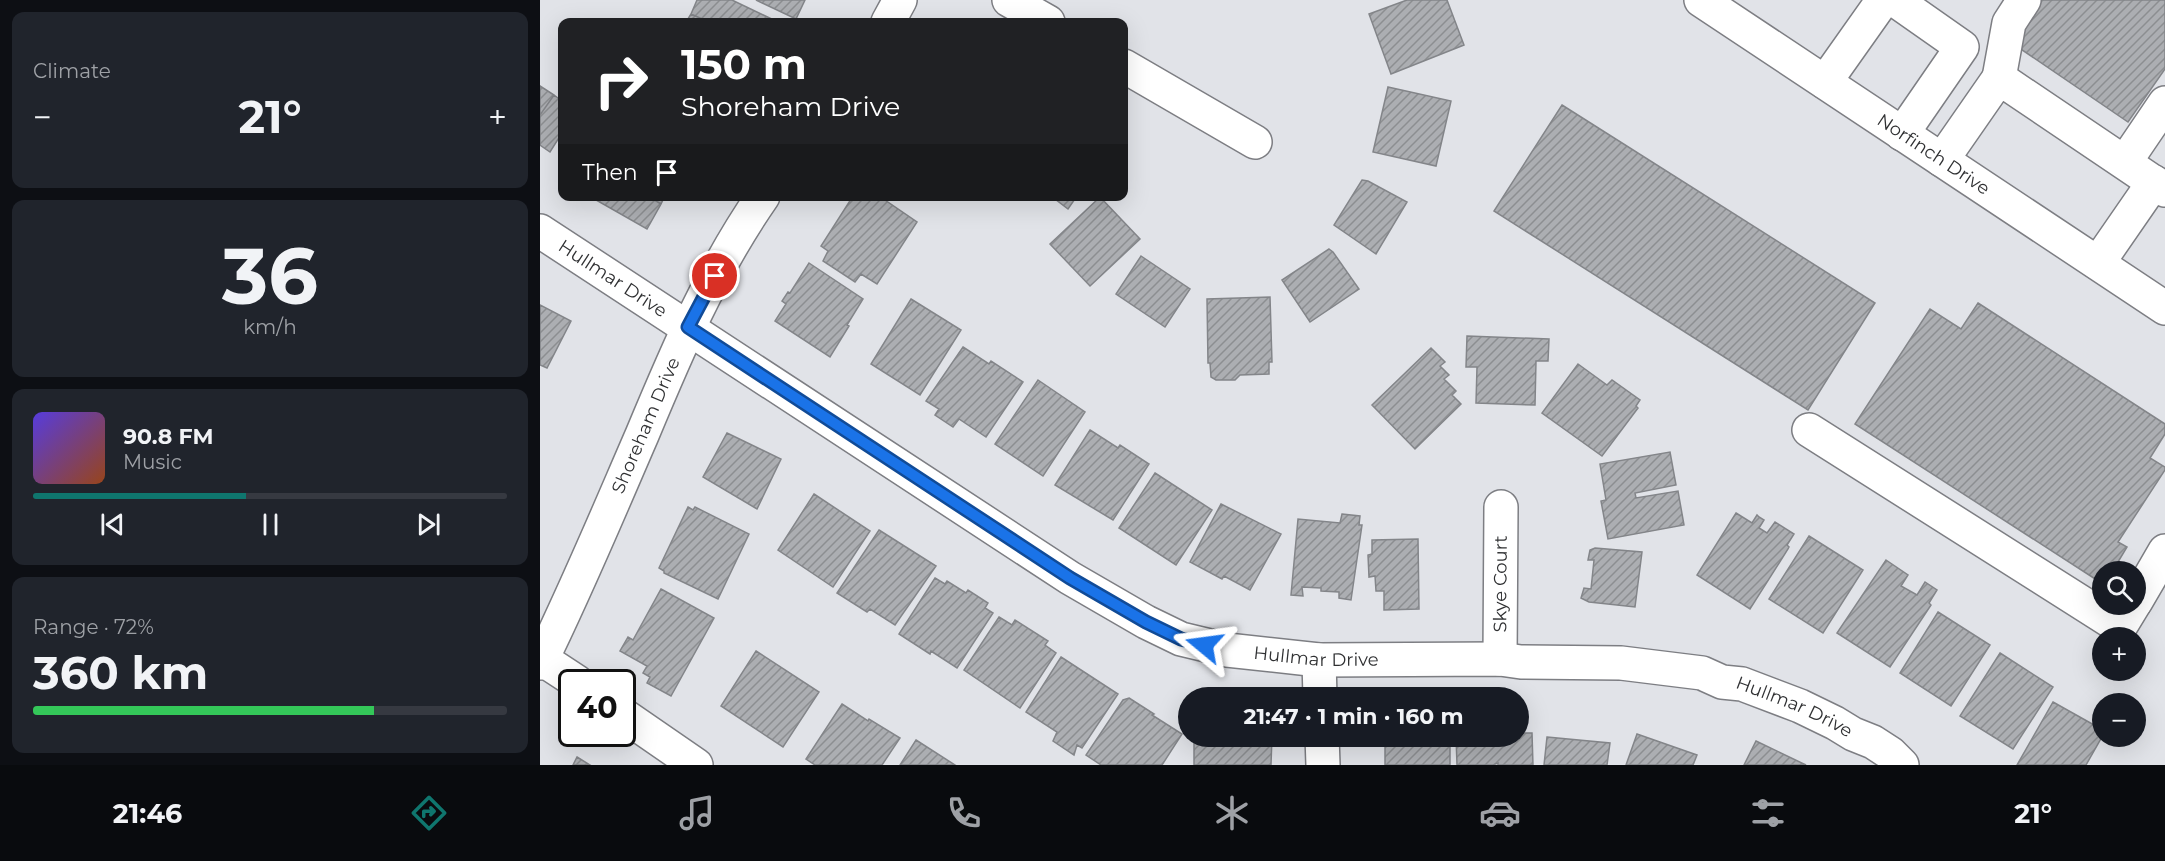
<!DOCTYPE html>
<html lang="en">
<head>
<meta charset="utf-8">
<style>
  :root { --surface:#171b24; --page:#20242c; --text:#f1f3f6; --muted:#9ea1a6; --line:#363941; --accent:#0f766e }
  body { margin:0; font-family:Montserrat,sans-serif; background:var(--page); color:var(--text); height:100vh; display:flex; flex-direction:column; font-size:22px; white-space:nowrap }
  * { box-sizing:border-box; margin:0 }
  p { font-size:20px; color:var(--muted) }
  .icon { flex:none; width:33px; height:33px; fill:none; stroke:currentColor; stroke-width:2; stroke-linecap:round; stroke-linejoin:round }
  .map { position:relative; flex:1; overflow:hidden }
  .sheet { display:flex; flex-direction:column; gap:12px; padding:12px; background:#0d0f14; width:540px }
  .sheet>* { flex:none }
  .hud { position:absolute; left:18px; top:18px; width:570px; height:183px; border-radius:12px; box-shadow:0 6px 24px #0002; background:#202124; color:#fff; overflow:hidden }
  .fabs { position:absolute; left:1552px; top:561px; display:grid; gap:12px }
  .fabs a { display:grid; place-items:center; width:54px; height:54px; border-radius:50%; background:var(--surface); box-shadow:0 6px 24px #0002; font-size:30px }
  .speed { position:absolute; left:18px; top:669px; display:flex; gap:12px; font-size:30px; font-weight:700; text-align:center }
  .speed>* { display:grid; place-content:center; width:78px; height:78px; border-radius:50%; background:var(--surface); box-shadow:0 6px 24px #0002; line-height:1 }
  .speed .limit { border:3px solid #111; border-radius:9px; background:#fff; color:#111 }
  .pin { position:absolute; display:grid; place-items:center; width:51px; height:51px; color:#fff; margin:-26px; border:3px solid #fff; border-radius:50%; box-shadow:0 2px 6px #0007 }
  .me { position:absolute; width:66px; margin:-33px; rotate:286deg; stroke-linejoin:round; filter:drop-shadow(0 0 4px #0008) }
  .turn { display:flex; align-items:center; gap:21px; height:126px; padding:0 24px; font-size:27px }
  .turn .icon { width:78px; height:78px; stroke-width:2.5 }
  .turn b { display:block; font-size:42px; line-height:51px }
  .then { display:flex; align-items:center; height:57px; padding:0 24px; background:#0003; gap:12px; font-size:22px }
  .big { font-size:45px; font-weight:700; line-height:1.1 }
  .sheet .card { flex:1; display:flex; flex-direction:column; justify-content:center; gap:9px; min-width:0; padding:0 21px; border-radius:12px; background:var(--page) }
  .sheet .dial { align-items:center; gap:0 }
  .dial b { font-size:78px; line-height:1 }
  .song { display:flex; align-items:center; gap:18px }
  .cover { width:72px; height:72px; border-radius:9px; background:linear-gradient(135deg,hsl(250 70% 55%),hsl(20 70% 35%)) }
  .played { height:6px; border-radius:3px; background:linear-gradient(90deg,var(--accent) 45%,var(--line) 45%) }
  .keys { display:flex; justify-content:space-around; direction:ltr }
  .heat { display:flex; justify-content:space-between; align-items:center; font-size:33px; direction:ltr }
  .charge { height:9px; border-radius:4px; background:linear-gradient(90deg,#34c759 72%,var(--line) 0) }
  .trip { position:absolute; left:638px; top:687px; width:351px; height:60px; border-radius:30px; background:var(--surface); box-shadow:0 6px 24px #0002; font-weight:700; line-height:60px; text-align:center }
  .menu { display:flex; height:96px; justify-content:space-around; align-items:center; background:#090b0e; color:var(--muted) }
  .menu .icon { width:42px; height:42px }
  .menu .active { color:var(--accent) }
  .menu b { font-size:27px; color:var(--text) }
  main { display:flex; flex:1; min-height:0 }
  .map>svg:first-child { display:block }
  .building { fill:url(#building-hatch); stroke:#838589; stroke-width:1.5 }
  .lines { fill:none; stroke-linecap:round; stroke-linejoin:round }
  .minor-casing { stroke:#7d7e83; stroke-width:36 }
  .minor { stroke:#fff; stroke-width:33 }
  .route-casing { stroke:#114b97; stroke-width:15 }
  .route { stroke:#1a73e8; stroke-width:10 }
  .labels { text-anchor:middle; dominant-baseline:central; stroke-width:5; stroke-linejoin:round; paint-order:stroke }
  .street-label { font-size:18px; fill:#2f3032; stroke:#fff }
</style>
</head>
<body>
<main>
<section class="sheet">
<div class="card"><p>Climate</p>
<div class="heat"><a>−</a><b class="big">21°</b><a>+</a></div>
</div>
<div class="card dial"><b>36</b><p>km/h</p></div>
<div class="card">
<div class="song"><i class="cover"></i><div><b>90.8 FM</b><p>Music</p></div></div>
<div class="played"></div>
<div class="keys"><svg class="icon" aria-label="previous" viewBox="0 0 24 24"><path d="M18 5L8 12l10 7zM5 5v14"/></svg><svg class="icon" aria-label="pause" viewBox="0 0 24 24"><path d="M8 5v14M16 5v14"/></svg><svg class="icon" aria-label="next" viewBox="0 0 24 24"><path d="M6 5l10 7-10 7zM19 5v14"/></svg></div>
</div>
<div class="card"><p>Range · 72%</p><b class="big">360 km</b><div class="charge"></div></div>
</section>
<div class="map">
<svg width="1625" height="765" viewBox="0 0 1625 765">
  <defs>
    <pattern id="building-hatch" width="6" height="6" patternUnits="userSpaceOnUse" patternTransform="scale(1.5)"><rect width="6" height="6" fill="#acaeb2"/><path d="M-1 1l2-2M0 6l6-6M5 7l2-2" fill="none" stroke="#8c8e91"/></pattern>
  </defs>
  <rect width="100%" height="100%" fill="#e1e3e8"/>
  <path class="building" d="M157,0H192L238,22H169L151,14Z
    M216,0H265L256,19Z
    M867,0H907L924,45L851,74L829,14Z
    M1497,0H1625V69L1588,122L1469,41Z
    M151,14L169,22H146Z
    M0,86L14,95L0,115Z
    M848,87L911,101L896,166L833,152Z
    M14,95L22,101V133L10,152L0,145V115Z
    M1022,105L1335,303L1268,410L954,211Z
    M822,180L828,181L867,202L836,254L794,225Z
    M49,196H108L121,204L107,229Z
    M108,196H125L121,204Z
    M313,196H339L377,222L337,284L321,274L315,282L283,261L288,251L281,246Z
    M511,196H537L528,209Z
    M560,197L600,239L550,286L510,244Z
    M789,249L793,252L819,289L770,322L742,280Z
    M601,256L650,289L625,327L576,294Z
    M269,263L323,299L307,325L309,326L290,357L235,321L246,304L242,301L248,292L250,293Z
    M730,297L732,362H729V374L700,375L695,380H676L671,377L670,363H668L667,299Z
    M371,299L421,330L380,395L331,364Z
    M1438,303L1625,424V434L1610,458L1625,467V470L1578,542L1587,547L1572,572H1563V584L1315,424L1390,309L1421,329Z
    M0,305L31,321L7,368L0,365Z
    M927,336L1009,339L1008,361H996L995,405L936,403L937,367H926Z
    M423,347L449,364L451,361L483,382L446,437L419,419L413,427L395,415L399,409L386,401Z
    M891,348L905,362L900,366L909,375L904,379L916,391L912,395L921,404L875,449L832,405Z
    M1038,364L1067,385L1072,380L1100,400L1096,406L1098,408L1062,456L1002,413Z
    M498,380L545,412L503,476L455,444Z
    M550,430L578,448L580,445L609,464L573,520L515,485Z
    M187,433L241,459L217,509L163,477Z
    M1130,452L1136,485L1095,493L1096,498L1138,491L1144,525L1068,539L1061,501L1066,500L1060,464Z
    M615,473L672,510L636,565L579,528Z
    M274,494L330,531L293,587L238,550Z
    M681,504L741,534L710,590L684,576L682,579L650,562Z
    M148,507L153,510L155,507L209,534L178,599L124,573V571L119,568Z
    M1196,513L1212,523L1217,515L1219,517L1224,520L1219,528L1227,533L1235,522L1254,534L1247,545L1249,547L1248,549L1210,609L1157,575Z
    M802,514L820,516L819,525H822L811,600L799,598V592L781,591V588L762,587L763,596L751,595L758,519L800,523Z
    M339,530L396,566L355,625L330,609L327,612L297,593Z
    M1269,536L1323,570L1283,633L1229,599Z
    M878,539L879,609L844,610V591H836L835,576L829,577L828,555L832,554V540Z
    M1055,548L1102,552L1095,607L1049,602L1041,598L1044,588L1051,589L1054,560H1048L1050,550Z
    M1346,560L1368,575L1361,586L1377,595L1385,582L1397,590L1389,603L1391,605L1350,667L1297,633Z
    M395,578L405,584L407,581L426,593L428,590L448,603L445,608L453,613L417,668L391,651L390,654L359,634Z
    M121,589L174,618L131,696L107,683L110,677L103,673L107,666L80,651L88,637L93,640Z
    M1398,612L1450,645L1411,706L1360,673Z
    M459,617L472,625L475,620L508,641L505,645L516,653L480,708L424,670Z
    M216,651L279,692L243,747L181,706Z
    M1460,653L1513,687L1473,749L1420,716Z
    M521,657L578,694L542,748L537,745L534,755L513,741L517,732L486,712Z
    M589,698L614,714L612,715L642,734L622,765H561L546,755L583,700Z
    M1513,702L1563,730V735L1546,765H1477Z
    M302,704L328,721L329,719L360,738L342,765H275L266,759Z
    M978,733H992L993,765H958V763L953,765H917L916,736H978Z
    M1097,734L1157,755L1153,765H1086Z
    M654,736H732L731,765H654Z
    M845,736H910V765H845Z
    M1007,737L1070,743L1067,765H1004Z
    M376,740L415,765H360Z
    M1216,741L1266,765H1204Z
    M37,757L50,765H33Z"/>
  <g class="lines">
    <defs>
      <g id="minor">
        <path d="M469,0L508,22"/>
        <path id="s1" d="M1161,0L1625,308"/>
        <path d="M1355,0L1422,47L1362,134"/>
        <path d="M348,22L360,0"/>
        <path d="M584,66L715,142"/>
        <path d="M1459,78L1469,23L1484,0"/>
        <path d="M1285,82L1343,0"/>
        <path d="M1402,160L1459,78L1625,190"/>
        <path d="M1585,162L1625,103"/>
        <path id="s2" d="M0,231L530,578L606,622L641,639L687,650L779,660L960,659L981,662L1081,663L1162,673L1182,682L1202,684L1260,706L1295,723L1313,734L1333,742L1350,753L1362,765"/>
        <path d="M1558,263L1614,182"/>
        <path d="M1269,430L1580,627L1594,604"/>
        <path d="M1596,601L1625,551"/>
        <path d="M2,659L37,682"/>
        <path id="s3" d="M960,659L961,507"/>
        <path d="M779,660L780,698"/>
        <path id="s4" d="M0,663C37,588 69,511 102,435C137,351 171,271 223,196"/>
        <path d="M82,714L156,765"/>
        <path d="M782,736L783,765"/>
      </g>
    </defs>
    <use href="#minor" class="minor-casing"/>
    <use href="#minor" class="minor"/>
  </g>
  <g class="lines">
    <defs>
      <path id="route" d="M175,276L148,327L530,578L606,622L641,639L664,645"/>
    </defs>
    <use href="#route" class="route-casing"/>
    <use href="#route" class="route"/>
  </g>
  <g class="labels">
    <g class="street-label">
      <text stroke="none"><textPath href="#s1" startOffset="279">Norfinch Drive</textPath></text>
      <text stroke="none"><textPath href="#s2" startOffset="87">Hullmar Drive</textPath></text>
      <text stroke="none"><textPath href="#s4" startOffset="260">Shoreham Drive</textPath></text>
      <text stroke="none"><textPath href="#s3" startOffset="75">Skye Court</textPath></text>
      <text stroke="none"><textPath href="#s2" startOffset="897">Hullmar Drive</textPath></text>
      <text stroke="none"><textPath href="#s2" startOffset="1383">Hullmar Drive</textPath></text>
    </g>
  </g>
</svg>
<div class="fabs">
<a><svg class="icon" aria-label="search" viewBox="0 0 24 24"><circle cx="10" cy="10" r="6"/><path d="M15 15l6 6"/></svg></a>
<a>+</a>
<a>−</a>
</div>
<div class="speed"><div class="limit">40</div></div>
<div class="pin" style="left:175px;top:276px;background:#d93025"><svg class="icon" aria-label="arrive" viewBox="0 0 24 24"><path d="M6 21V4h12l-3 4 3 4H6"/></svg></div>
<svg class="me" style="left:664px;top:645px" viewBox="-20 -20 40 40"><path d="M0-17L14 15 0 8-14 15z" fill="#1a73e8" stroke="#fff" stroke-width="4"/></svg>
<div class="trip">21:47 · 1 min · 160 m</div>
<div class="hud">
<div class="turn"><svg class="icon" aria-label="right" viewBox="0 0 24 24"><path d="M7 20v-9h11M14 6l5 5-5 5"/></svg><div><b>150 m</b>Shoreham Drive</div></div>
<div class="then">Then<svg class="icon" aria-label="arrive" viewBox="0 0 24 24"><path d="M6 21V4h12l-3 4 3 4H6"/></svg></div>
</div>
</div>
</main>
<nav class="menu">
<b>21:46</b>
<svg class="icon active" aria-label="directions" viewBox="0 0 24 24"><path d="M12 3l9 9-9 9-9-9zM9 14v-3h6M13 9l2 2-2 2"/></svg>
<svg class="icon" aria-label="music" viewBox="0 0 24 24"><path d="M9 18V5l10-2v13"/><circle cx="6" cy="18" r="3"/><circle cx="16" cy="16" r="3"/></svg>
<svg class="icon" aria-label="phone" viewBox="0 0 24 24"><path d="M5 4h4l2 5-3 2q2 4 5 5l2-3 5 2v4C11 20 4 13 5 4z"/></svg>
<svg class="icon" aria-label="climate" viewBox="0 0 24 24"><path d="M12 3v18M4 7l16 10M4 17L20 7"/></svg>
<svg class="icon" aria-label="car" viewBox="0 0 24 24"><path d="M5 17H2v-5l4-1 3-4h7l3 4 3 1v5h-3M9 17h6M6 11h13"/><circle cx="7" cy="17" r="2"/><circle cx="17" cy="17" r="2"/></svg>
<svg class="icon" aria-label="filters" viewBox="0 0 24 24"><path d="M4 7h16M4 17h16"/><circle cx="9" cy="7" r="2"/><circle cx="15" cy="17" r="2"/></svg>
<b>21°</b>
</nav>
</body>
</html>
